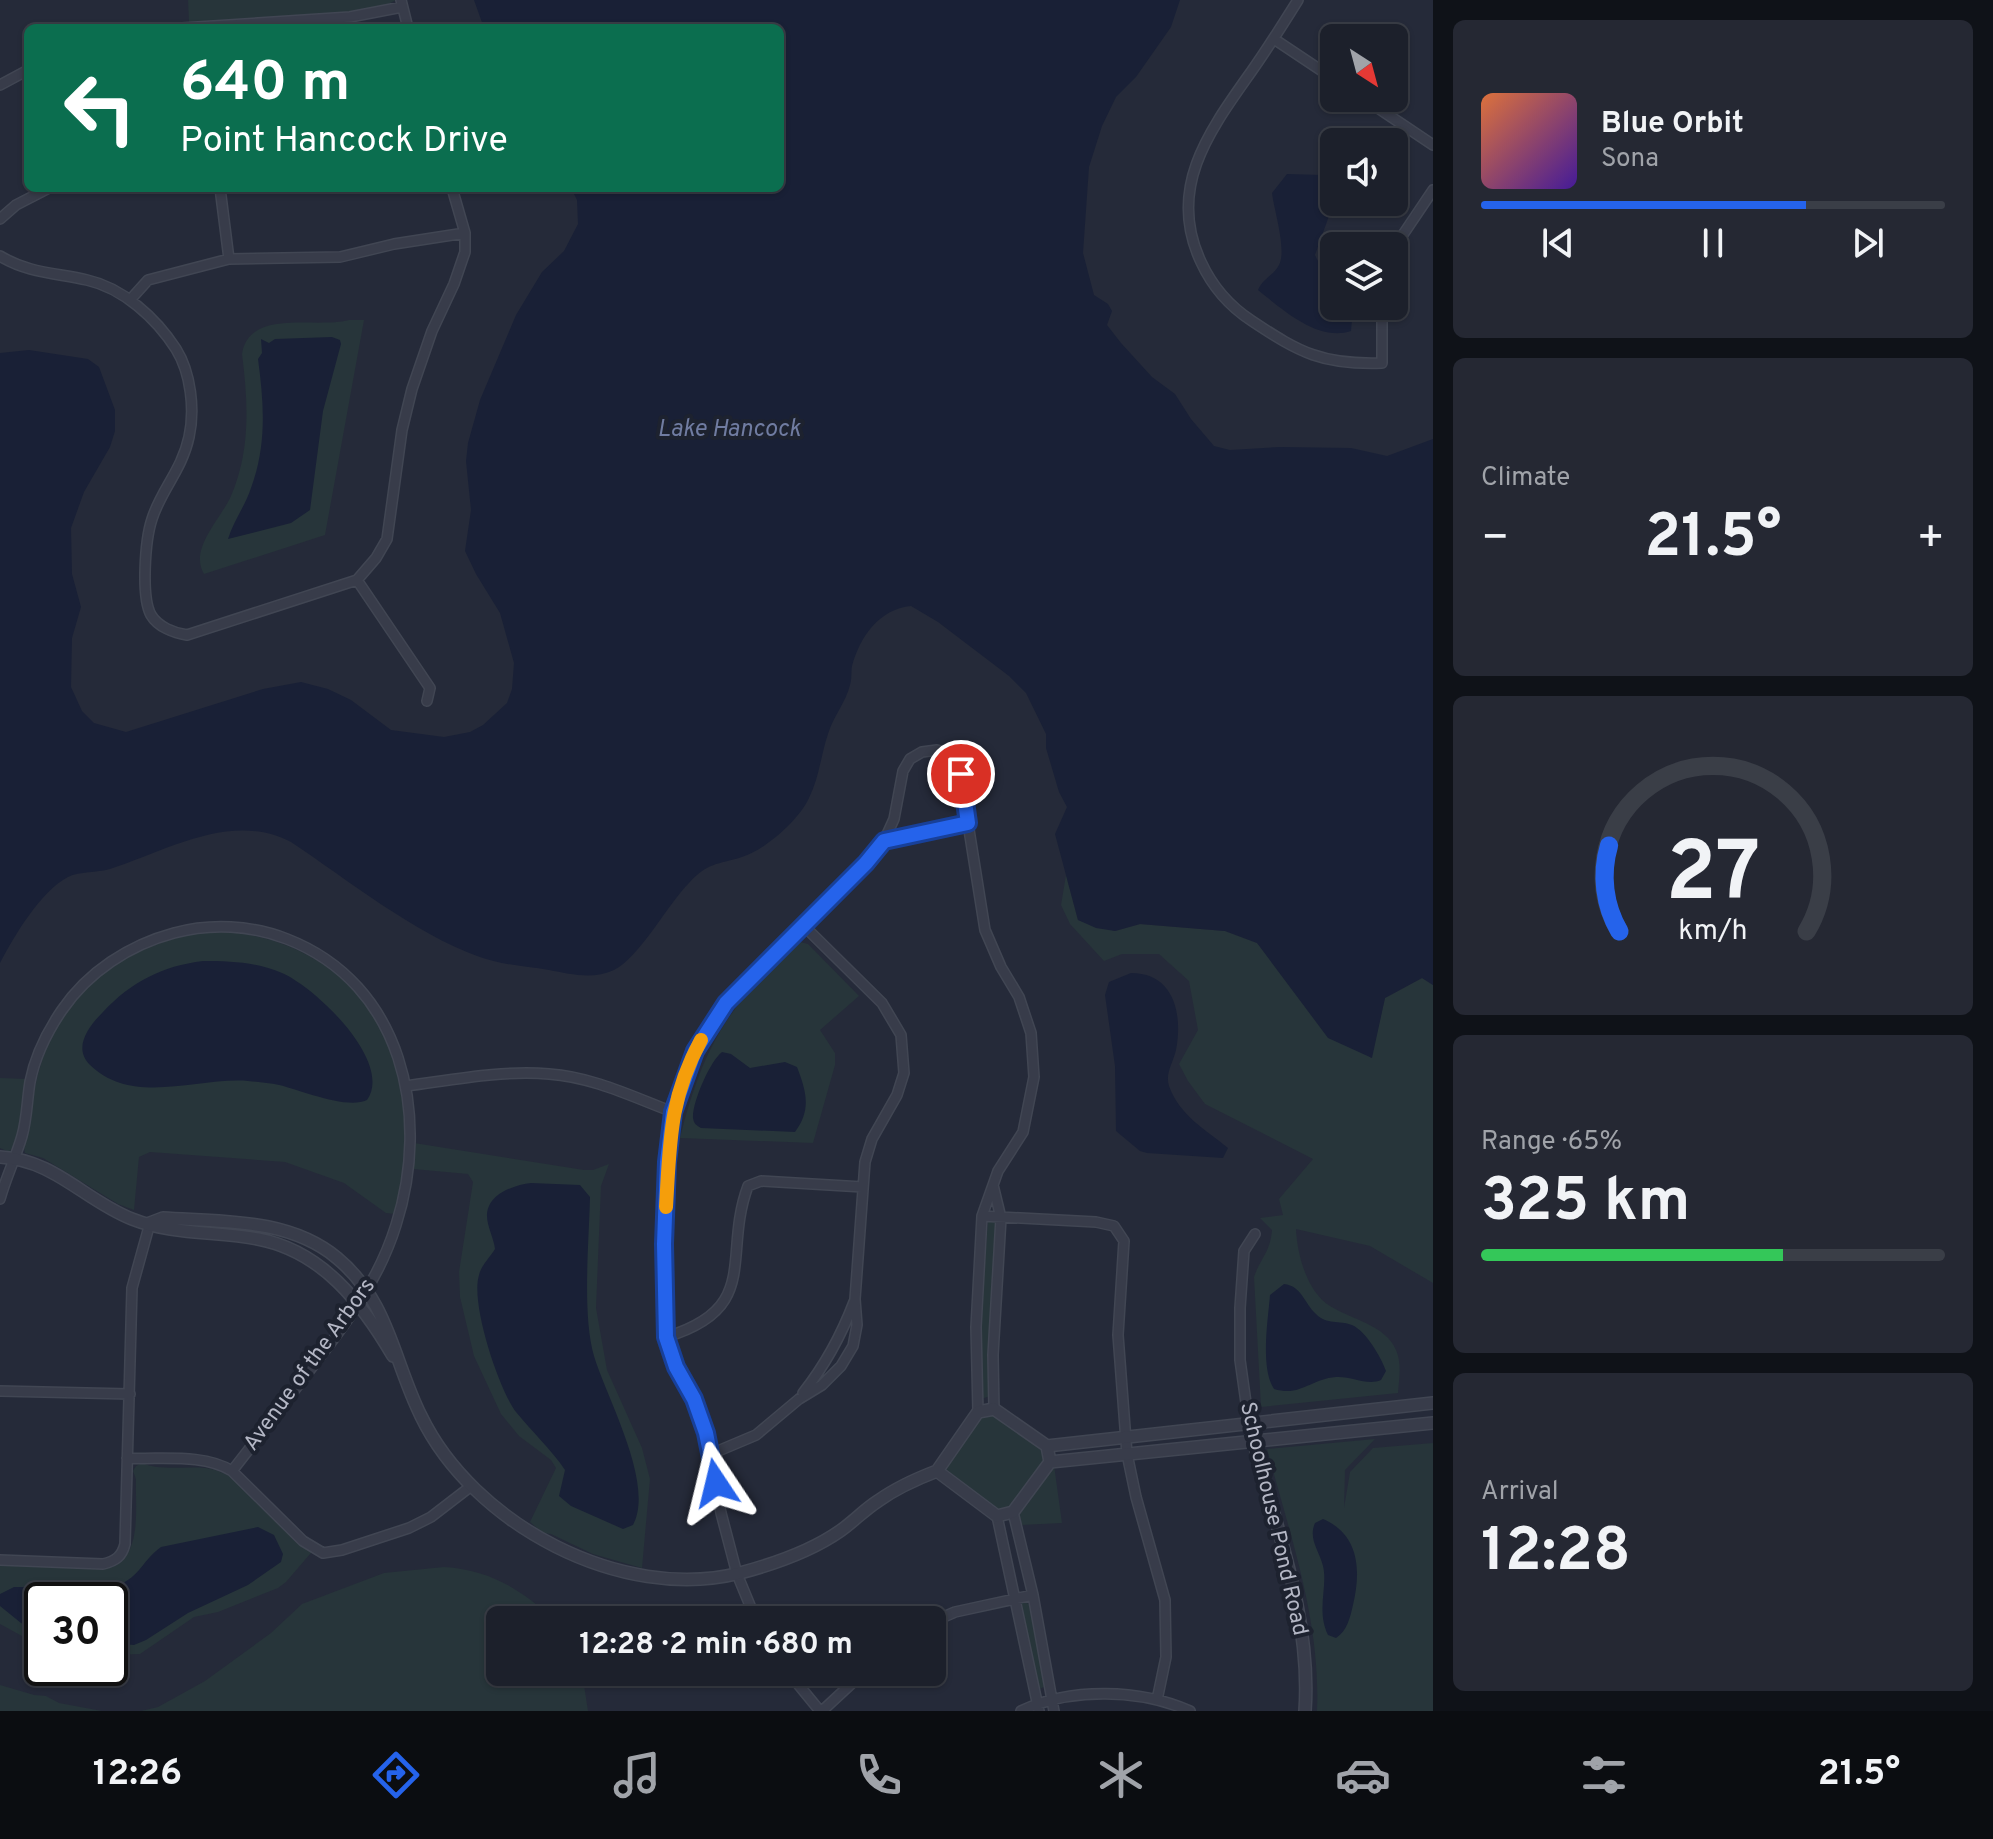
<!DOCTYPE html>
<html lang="en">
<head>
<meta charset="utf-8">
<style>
  :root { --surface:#1c202b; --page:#252833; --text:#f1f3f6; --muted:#a0a3a9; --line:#3a3e47; --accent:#2563eb }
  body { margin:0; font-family:Overpass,sans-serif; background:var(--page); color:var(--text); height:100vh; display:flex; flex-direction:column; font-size:30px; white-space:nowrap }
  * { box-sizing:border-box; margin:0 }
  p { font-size:26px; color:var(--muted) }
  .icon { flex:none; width:44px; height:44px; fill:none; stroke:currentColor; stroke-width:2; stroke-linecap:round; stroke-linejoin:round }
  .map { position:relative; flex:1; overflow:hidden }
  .panel { display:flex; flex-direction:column; gap:20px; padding:20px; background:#0f1218; width:560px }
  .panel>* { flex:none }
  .hud { position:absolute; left:24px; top:24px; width:760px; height:168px; border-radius:12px; box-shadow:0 2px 6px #0004,0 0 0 2px var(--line); background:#0b6e4f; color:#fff; overflow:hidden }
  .needle { width:52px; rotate:144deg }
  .buttons { position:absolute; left:1320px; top:24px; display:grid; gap:16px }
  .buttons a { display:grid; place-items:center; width:88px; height:88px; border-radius:12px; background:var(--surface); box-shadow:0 2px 6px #0004,0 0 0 2px var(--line); font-size:40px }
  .speed { position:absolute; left:24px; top:1582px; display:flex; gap:16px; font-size:40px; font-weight:700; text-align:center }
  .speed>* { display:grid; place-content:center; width:104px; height:104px; border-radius:50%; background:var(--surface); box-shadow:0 2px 6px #0004,0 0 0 2px var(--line); line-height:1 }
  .speed .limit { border:4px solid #111; border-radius:12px; background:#fff; color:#111 }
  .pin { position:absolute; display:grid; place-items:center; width:68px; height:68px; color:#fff; margin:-34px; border:4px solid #fff; border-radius:50%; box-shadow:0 2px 8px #0007 }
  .me { position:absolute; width:88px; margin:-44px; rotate:350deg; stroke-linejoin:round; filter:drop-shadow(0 0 6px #0008) }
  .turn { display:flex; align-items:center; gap:28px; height:168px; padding:0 24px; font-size:36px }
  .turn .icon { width:104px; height:104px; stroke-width:2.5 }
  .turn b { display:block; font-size:56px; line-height:68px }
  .big { font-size:60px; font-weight:700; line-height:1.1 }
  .panel .card { flex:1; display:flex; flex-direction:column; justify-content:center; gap:12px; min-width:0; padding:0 28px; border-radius:12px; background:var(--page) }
  .panel .dial { align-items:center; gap:0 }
  .dial svg { height:208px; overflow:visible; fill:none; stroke:var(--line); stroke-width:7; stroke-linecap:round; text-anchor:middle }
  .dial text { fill:var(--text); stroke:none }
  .song { display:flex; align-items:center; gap:24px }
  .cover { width:96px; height:96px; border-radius:12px; background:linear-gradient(135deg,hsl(20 70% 55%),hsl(260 70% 35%)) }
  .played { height:8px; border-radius:4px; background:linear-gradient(90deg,var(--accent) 70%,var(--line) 70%) }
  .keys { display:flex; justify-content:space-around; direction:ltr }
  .heat { display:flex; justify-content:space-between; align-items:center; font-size:44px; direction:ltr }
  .charge { height:12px; border-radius:6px; background:linear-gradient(90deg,#34c759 65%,var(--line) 0) }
  .trip { position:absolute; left:486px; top:1606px; width:460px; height:80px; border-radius:12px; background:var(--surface); box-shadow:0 2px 6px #0004,0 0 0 2px var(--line); font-weight:700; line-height:80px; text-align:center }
  .menu { display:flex; height:128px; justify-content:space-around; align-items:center; background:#0b0d11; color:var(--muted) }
  .menu .icon { width:56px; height:56px }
  .menu .selected { color:var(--accent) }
  .menu b { font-size:36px; color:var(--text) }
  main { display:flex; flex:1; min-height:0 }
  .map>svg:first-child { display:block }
  .green { fill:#27353a }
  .water { fill:#192036 }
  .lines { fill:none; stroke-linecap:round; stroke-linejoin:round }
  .minor-casing { stroke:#414653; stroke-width:12 }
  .tertiary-casing { stroke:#414653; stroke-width:14 }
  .minor { stroke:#383c4a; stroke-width:9 }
  .tertiary { stroke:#383c4a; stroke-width:11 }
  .route-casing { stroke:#184099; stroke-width:20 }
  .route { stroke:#2563eb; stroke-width:14 }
  .slow { stroke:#f59e0b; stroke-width:14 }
  .labels { text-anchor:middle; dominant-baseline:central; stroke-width:8; stroke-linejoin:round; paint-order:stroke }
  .street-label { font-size:22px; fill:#b4b7c5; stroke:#1d222f }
  .water-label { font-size:24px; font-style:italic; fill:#707ca1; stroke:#1d222f }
</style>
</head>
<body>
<main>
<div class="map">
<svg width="1433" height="1711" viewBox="0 0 1433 1711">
  <rect width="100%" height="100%" fill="#252a39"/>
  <path class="green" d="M188,0H396C362,21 236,20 192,22H189Z
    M349,320H364L325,535L204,574C189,549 220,520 231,496C251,450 248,402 242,354C249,308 316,329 349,320Z
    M1066,875L1078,920L1115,931L1140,924L1225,931L1257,943L1371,1058L1385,998L1422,978L1433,985V1283L1370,1246L1296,1229C1297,1254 1307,1292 1330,1306C1350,1319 1386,1325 1396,1350C1402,1363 1399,1379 1398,1393L1261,1407L1254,1277C1261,1257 1270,1253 1272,1230L1260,1218L1283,1215L1279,1199L1313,1159L1205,1104L1188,1081L1179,1064L1198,1030L1189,981L1159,954H1122L1104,961L1070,924L1061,905Z
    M210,931C305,932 385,990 401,1086C409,1129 404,1173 395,1214L386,1213L344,1183L285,1162L150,1152L139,1157L134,1210L118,1204L43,1158L25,1153L24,1148C31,1120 32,1091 41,1064C65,984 131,943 210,931Z
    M800,942L808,944L859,996L820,1030L835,1053V1065L813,1143L680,1138C697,1070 717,1021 768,971C778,961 788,949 800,942Z
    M0,1078L27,1079C24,1100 25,1138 9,1152L0,1148Z
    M414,1143L584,1170H593L609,1164L601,1186L596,1308L607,1370L642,1448L650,1479L642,1568L593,1554L551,1534L543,1533L530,1522L556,1468L551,1460L519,1436L501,1414L474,1356L460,1297L459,1272L473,1182L468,1174L413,1169Z
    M988,1220L996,1221L990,1396L981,1399L978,1355Z
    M992,1414L1041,1447L1045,1457L1043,1463L1010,1507L999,1511L947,1470L948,1464L981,1418Z
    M1375,1439L1345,1470L1344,1508L1350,1472L1373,1448L1433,1443V1711H1317C1321,1621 1290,1535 1267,1449Z
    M142,1463C160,1471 185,1466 205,1468C242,1471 276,1520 301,1545L312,1552L310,1554L286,1582L278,1588L218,1612L194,1617L140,1654L110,1655V1600H42V1647L0,1624V1564L110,1567C143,1557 135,1507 136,1479L133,1471L136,1466Z
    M1054,1465L1062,1523L1021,1525L1018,1517L1019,1510L1027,1505Z
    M444,1567C490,1570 521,1589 554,1620H500V1672H582L588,1711H141L158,1707L205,1681L271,1633L302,1604L384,1573Z
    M1025,1602L1030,1605L1046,1686L1037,1690L1020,1604Z
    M0,1685L34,1695L46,1696L59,1703L102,1711H0Z"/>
  <path class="water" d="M474,0H1180L1171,27L1136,77L1116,97L1102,126L1089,167L1083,253L1094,295L1108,304L1112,311L1107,325L1121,343L1152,377L1175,394L1191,419L1214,446L1230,450L1280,447L1351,448L1387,456L1433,439V985L1422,978L1385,998L1372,1058L1328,1038L1257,943L1225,931L1140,924L1115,931L1096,928L1078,920L1055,834L1067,807L1059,792L1046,748V734L1026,693L1009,676L938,622L911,606C879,609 860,637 852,666C851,672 852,679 850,685C846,702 833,717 828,734C821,755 819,778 809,798C799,820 765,850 742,857C717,865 708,862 689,883C668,904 639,958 614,970C593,980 570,974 549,970C524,966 501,965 477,956C414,933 348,880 291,842C232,811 168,850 110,869C97,873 80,871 68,877C41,891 14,936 0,963V353L29,350L88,359L99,367L115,410V431L110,447L84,492L71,528L72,574L81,607L72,638L71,687L82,711L94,723L126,732L263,689L301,682L328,689L351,700L391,730L444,737L470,732L483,725L507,703L512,689L514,663L500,613L476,574L465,551L471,510L466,461L468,443L480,400L516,315L542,272L564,251L578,224L577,200L571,188H780V28H484Z
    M1287,174L1322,175L1334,184V202L1315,255C1319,264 1324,271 1334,274V306H1353L1351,331C1318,342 1282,309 1258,290C1262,279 1274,275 1279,265C1287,250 1274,210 1272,193Z
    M332,337L340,340L341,344L323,411L310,510L291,523L228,539C233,522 245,506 251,488C267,444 264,404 258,359L262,353L261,339L269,343L275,339Z
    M203,961C230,961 257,962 282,973C315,987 394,1062 367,1100C347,1110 301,1090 279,1085C269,1083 258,1082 248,1081C197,1077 132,1107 89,1064C73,1047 89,1026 103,1012C131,982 162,966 203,961Z
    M1131,973C1174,973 1183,1014 1176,1050C1173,1063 1165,1073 1169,1086C1180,1116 1205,1129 1228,1148L1223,1158L1147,1153L1140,1151L1116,1131L1115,1066L1105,995L1109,982Z
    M722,1052L731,1054L750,1068L785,1062L797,1067C806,1091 812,1109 795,1132L701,1128C696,1125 694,1124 693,1118C692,1103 710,1061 722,1052Z
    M531,1183L580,1185L590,1197C589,1241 582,1315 594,1356C607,1399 655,1484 633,1525L623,1529L571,1506L559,1496L565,1470C551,1449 532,1432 516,1412C499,1390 470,1303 479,1275C481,1266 490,1257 495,1249C494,1239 487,1226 487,1216C487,1194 514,1185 531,1183Z
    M1284,1284C1302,1286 1304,1303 1316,1314C1327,1325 1339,1320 1352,1325C1366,1331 1381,1357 1386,1371L1381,1380C1367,1386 1352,1376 1336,1377C1310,1379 1301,1397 1274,1389C1260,1368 1268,1320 1270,1295Z
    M1323,1519C1360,1535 1361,1571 1353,1605C1350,1618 1347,1631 1336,1638L1328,1635C1316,1610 1328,1587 1323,1566C1319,1550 1308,1539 1315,1523Z
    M258,1527L274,1535L283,1554L281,1562L248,1585L188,1613L146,1640L134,1645L110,1643V1600H42V1634L21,1623L0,1606V1594L14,1587L110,1588C141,1579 139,1563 161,1547Z"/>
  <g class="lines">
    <defs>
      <path id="minor" d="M401,0L408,28
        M1298,0C1283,24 1268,48 1251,72C1210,130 1166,188 1201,262C1212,286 1229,306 1252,321C1300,353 1323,365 1382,363V306
        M182,28L350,17L402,7
        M1274,39L1334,79
        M0,85L28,70
        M1363,98L1433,145
        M220,188L229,259
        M0,219L16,205L49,188
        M0,256C28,273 56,273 87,280C123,288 156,318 176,349C191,373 195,410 189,437C182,470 161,490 152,519C145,540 141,597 151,615C158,627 174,633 187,635L357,580L376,558L387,539L402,430L412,389L432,331L454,284L465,252V233L452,188
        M1394,256L1398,242L1433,190
        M130,300L148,280L229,259L340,257L394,244L465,233
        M357,580L430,688L427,701
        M884,841L968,823
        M406,1086C452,1080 502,1070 549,1074C593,1077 633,1097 673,1112
        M993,1185L1001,1218L993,1355L994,1409
        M0,1199C6,1177 16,1157 22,1136C27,1119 27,1100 30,1082C35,1056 47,1032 62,1010C88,972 129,945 174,933C211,923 251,925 287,939C403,984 431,1116 396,1225C378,1283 343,1328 306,1375C282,1407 257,1439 232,1471
        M982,1216L1096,1222L1114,1226L1124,1241L1118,1335L1127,1454L1136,1497L1165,1600L1166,1657L1157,1700
        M666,1337C762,1308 722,1256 748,1186L761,1181L863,1187
        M0,1391L130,1394
        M803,1393C826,1364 841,1336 854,1302
        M1249,1424L1240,1360V1308L1244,1251L1255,1234
        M711,1454L756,1435L799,1399L822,1385L841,1366L853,1346L857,1325L855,1299L865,1162L872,1139L897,1095L904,1073L901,1035L882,1003L802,924
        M127,1458C160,1460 203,1453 232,1471L303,1541L323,1553L342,1550L409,1528L431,1517L470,1487
        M1013,1512L1033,1595L1054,1711
        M997,1516L1039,1711
        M0,1560L103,1564C116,1561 122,1556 125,1544L132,1288L150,1223
        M756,1620L737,1574L721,1513L706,1433L694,1399L676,1367L666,1337L667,1162L673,1112L695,1051L726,1003L866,863L884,841L894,819L903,771L910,759L922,752L937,750L950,756L959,767L985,930L1001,967L1019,997L1031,1033L1034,1077L1023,1132L998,1171L982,1216L976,1327L978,1412
        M932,1622L955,1612L1033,1595
        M788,1672L820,1711
        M822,1711L864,1672
        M1021,1711C1071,1687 1140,1689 1190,1711"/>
      <path id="tertiary" d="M0,1157C55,1160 84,1200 132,1219C172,1235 216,1231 258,1239C322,1251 362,1303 393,1356
        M150,1223L163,1218C222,1222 289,1218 337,1258C389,1301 393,1360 421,1416C473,1524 621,1603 740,1573C774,1564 810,1552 840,1531C853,1522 864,1510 878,1501C896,1488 916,1479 937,1471
        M994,1409L1047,1446L1050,1462L1013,1512L997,1516L937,1471L978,1412Z
        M1249,1424C1272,1518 1312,1613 1305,1711
        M1047,1446L1433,1403
        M1050,1462L1433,1423"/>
    </defs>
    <use href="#minor" class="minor-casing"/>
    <use href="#tertiary" class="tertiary-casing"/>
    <use href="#minor" class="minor"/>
    <use href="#tertiary" class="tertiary"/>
  </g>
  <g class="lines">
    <defs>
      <path id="route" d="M716,1483L706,1433L694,1399L676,1367L666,1337L664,1244L667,1162L673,1112L695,1051L726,1003L866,863L884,841L968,823L961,774"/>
    </defs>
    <use href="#route" class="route-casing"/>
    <use href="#route" class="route"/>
    <path class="slow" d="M666,1207C670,1142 669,1099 701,1040"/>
  </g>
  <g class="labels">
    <g class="street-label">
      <text transform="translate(310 1365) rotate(-54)">Avenue of the Arbors</text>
      <text transform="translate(1273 1519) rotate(77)">Schoolhouse Pond Road</text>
    </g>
    <g class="water-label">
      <text x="729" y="430">Lake Hancock</text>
    </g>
  </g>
</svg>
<div class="buttons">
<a><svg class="needle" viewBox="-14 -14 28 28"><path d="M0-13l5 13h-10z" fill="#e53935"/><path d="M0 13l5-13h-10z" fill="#a0a3a9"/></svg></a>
<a><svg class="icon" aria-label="sound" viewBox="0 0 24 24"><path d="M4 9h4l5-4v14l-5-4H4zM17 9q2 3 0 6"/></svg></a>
<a><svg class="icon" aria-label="layers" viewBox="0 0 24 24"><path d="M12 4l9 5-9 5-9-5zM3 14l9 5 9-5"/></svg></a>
</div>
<div class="speed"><div class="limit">30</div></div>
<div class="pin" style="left:961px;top:774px;background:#d93025"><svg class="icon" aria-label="arrive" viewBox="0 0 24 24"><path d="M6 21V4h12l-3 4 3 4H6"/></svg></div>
<svg class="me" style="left:716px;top:1483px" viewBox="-20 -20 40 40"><path d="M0-17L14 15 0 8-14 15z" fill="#2563eb" stroke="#fff" stroke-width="4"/></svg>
<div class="trip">12:28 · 2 min · 680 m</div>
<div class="hud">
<div class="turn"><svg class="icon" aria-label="left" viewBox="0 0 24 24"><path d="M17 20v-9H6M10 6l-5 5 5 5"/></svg><div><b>640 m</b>Point Hancock Drive</div></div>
</div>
</div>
<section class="panel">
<div class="card">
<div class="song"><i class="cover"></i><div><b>Blue Orbit</b><p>Sona</p></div></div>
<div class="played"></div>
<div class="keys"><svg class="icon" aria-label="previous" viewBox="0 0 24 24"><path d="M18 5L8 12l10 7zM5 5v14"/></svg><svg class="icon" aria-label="pause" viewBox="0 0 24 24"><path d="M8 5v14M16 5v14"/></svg><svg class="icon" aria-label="next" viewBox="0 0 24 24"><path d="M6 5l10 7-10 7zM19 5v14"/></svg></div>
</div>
<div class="card"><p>Climate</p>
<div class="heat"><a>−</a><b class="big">21.5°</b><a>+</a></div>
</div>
<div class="card dial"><svg viewBox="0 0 100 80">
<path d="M14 69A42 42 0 1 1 86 69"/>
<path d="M14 69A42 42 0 0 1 10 36" stroke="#2563eb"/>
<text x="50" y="56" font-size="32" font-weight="700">27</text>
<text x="50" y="72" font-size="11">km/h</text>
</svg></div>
<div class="card"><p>Range · 65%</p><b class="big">325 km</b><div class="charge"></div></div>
<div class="card"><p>Arrival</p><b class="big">12:28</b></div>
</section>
</main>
<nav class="menu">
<b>12:26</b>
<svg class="icon selected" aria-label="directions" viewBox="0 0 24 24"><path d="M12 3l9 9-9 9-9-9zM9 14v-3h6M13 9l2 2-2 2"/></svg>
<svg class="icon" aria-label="music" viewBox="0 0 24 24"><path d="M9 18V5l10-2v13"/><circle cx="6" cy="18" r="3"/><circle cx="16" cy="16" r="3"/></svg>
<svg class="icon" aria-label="phone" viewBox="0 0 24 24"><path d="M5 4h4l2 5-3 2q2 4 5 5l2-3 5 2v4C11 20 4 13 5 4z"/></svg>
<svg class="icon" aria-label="climate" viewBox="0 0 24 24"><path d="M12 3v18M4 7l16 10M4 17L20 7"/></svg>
<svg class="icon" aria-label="car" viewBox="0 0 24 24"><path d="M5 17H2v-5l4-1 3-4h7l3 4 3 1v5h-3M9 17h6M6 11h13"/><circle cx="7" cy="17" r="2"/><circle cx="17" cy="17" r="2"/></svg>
<svg class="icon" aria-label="filters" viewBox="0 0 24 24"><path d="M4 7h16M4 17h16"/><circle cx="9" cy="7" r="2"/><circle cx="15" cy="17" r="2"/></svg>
<b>21.5°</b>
</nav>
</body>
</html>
